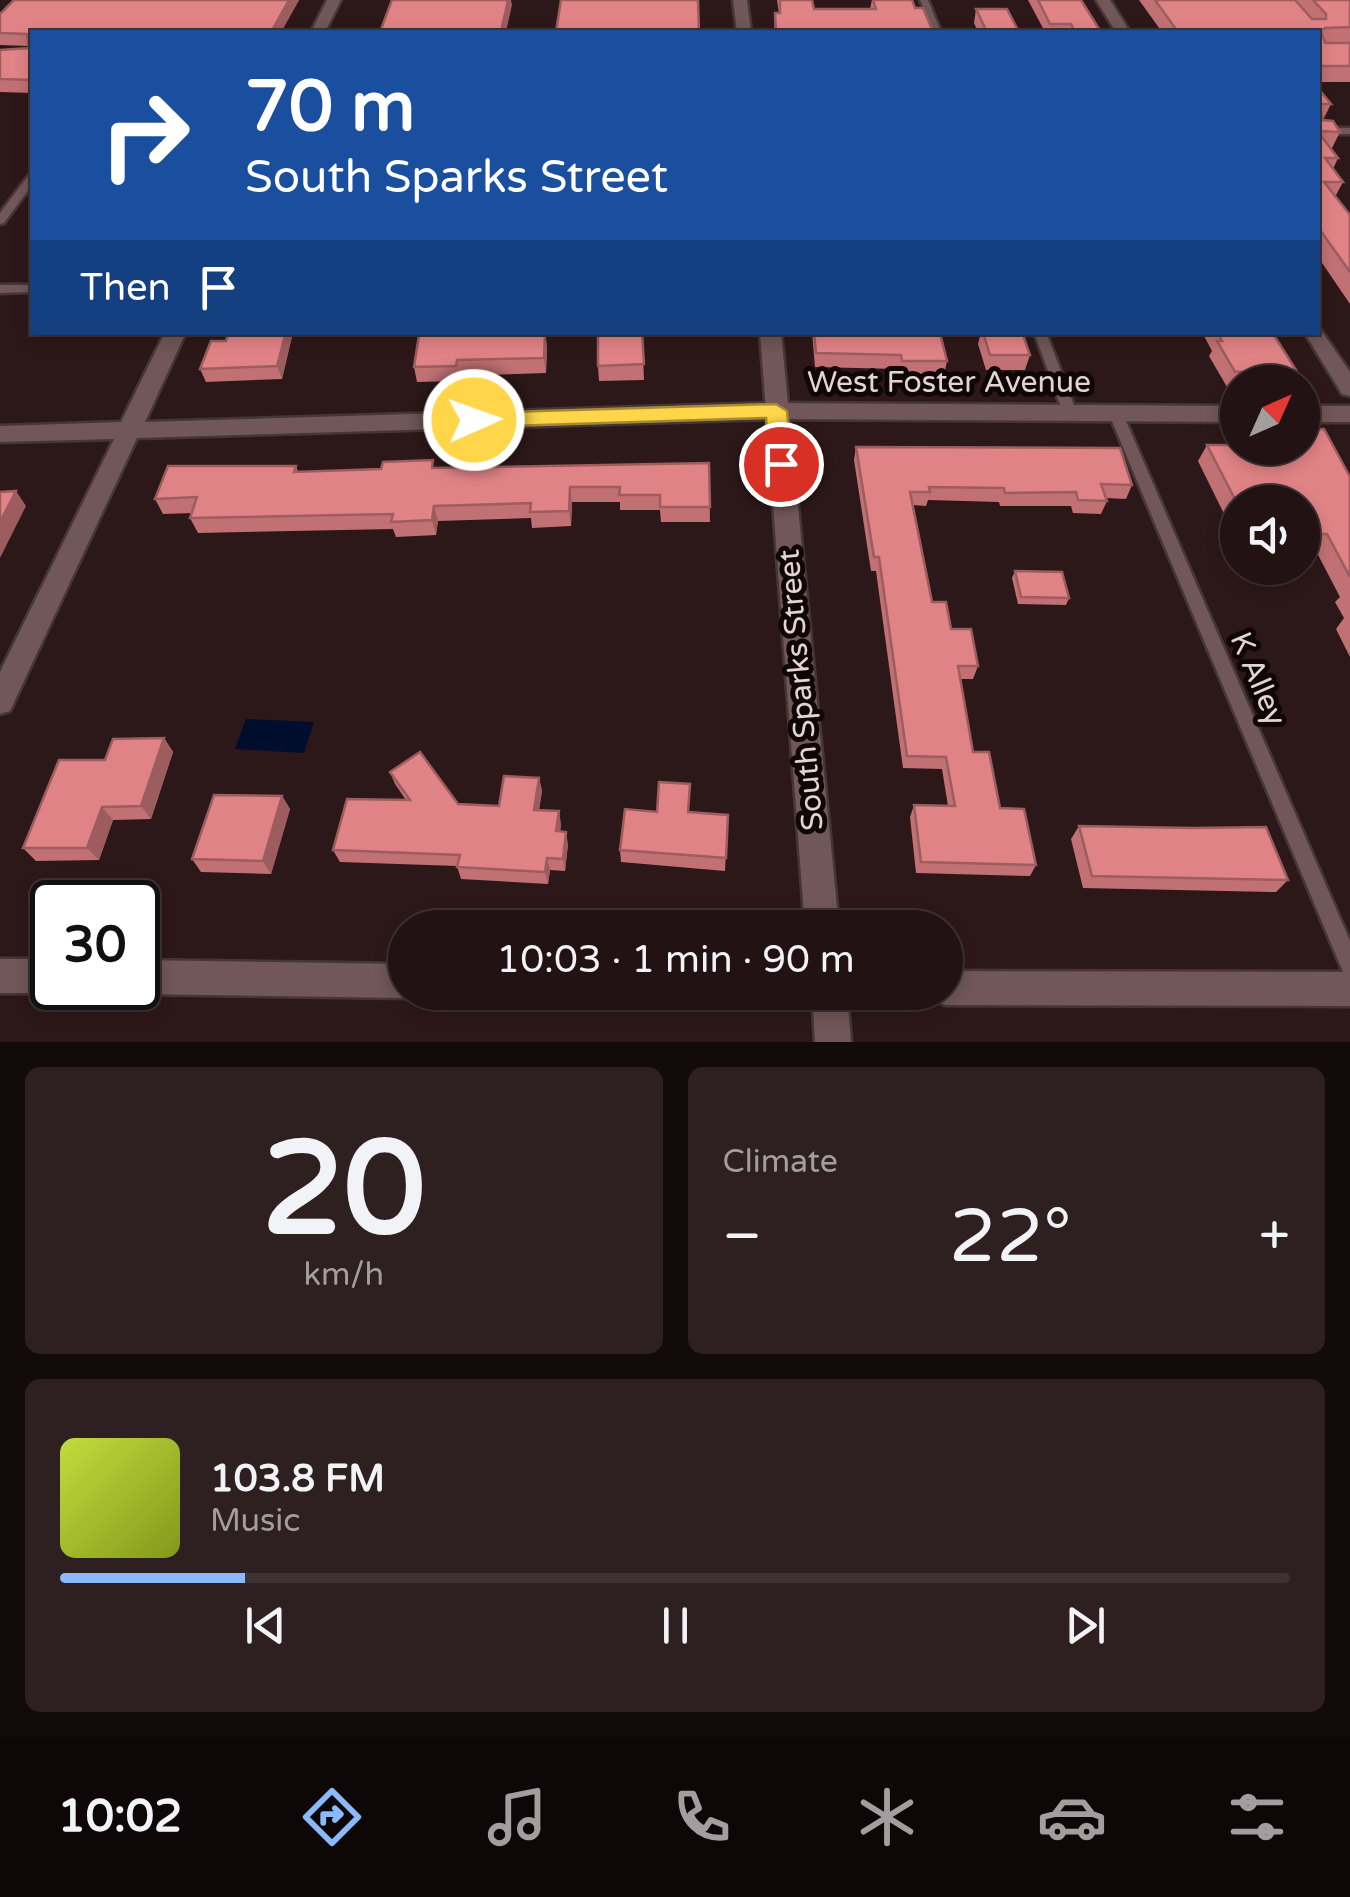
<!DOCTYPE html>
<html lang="en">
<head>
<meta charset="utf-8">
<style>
  :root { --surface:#221213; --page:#2e2021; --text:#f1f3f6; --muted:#a29ea0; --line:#3f3233; --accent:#8abafc }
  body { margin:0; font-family:"Varela Round",sans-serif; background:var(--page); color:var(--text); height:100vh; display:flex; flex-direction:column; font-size:38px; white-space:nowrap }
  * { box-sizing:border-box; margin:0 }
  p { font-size:32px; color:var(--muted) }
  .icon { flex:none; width:55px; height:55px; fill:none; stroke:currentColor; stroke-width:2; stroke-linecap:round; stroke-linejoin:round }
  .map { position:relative; height:1042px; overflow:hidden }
  .side { display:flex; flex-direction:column; gap:25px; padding:25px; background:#130a0a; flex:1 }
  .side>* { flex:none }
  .guide { position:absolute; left:30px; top:30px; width:1290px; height:305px; border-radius:0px; box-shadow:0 5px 15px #0003,0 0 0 2px var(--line); background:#1a4fa0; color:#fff; overflow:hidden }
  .needle { width:65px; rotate:45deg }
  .buttons { position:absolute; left:1220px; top:365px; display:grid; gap:20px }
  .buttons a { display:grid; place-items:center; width:100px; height:100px; border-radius:50%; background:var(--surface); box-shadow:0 5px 15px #0003,0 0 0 2px var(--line); font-size:50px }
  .speed { position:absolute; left:30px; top:880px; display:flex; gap:20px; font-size:50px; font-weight:700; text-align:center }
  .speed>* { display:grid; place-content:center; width:130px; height:130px; border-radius:50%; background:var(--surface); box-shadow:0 5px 15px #0003,0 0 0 2px var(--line); line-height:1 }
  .speed .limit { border:5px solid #111; border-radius:15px; background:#fff; color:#111 }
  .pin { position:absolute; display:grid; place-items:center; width:85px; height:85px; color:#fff; margin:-42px; border:5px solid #fff; border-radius:50%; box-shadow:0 2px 10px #0007 }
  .me { position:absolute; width:110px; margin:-55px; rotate:88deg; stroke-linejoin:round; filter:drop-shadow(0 0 8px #0008) }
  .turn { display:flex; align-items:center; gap:35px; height:210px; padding:0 50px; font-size:45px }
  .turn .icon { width:130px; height:130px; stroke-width:2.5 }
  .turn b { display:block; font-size:70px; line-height:85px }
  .then { display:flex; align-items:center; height:95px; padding:0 50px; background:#0003; gap:20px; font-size:38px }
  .big { font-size:75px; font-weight:600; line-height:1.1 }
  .side .tile { flex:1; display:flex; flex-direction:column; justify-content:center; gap:15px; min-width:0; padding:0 35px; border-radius:15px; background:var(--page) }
  .side .dial { align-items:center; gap:0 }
  .dial b { font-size:130px; line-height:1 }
  .song { display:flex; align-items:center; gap:30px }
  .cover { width:120px; height:120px; border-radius:15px; background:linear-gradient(135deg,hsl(70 70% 55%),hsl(70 70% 35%)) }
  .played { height:10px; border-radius:5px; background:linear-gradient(90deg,var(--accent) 15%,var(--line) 15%) }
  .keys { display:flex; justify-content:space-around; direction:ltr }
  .heat { display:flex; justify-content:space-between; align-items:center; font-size:55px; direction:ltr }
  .side .tiles { flex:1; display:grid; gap:25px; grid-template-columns:1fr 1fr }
  .tile:last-child { grid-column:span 2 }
  .trip { position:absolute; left:388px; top:910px; width:575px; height:100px; border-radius:50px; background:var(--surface); box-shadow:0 5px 15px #0003,0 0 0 2px var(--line); font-weight:600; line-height:100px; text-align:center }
  .dock { display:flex; height:160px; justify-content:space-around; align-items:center; background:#0e0708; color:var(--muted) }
  .dock .icon { width:70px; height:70px }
  .dock .current { color:var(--accent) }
  .dock b { font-size:45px; color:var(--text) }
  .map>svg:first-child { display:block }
  .water { fill:#000d2c }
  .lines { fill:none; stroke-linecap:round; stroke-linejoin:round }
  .lane-casing { stroke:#463636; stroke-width:5 }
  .street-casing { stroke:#463636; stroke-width:5 }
  .secondary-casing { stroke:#463636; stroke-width:5 }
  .lane { fill:#715757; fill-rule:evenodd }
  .street { fill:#715757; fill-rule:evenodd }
  .secondary { fill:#715757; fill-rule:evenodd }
  .wall { fill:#c17173 }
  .shaded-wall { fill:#9d5c5e }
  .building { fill:#e08386; stroke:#9d5c5e; stroke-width:2.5 }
  .route { fill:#ffd54a; stroke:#a68a30; stroke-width:2.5 }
  .labels { text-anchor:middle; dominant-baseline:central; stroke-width:10; stroke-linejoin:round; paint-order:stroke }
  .street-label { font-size:30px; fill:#e3d3d3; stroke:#0f0606 }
</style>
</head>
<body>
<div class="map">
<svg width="1350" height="1042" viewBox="0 0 1350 1042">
  <rect width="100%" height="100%" fill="#2d1819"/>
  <path class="water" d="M246,719L314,722L304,753L235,749Z"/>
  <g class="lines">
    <defs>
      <path id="lane" d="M920,0H928L941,32H933Z
        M1318,128H1350V134H1318Z
        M32,175V185L4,223L0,224V213L28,176Z
        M0,285H32V292L0,293Z
        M1034,332H1046L1077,413L1075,416H1065L1063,413Z
        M1116,409L1123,414L1350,941V975L1343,972L1109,414Z"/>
      <path id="street" d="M327,0H341L325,32H311Z
        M1096,0H1110L1130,32H1116Z
        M1318,326L1350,372V396L1342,394L1304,332H1318Z
        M165,332H186L145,422L776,403L1238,406V422L776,419L137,438L10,711L0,714V672L114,439L0,442V426L121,422Z
        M1302,406H1350V422H1302Z
        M0,959H52V988H64L52,993H0Z
        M138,960L405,964V992H418L405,998L138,994L125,988H138Z
        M945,971L1350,972V1006L945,1005L933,1000L929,992H945Z"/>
      <path id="secondary" d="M733,0H747L751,32H737Z
        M760,332H781L839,928H805Z
        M812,992H847L851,1042H815Z"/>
    </defs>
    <use href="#lane" class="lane-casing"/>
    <use href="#street" class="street-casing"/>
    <use href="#secondary" class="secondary-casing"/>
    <use href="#lane" class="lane"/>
    <use href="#street" class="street"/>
    <use href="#secondary" class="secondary"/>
  </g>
  <path class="wall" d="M299,0L281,32H32V93L0,92V50L29,48V46L0,45V14Z
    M777,0H812L814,9H870L872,0H912L915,8L933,32H774L775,13H779Z
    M1028,0H1081L1101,32H1045Z
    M1139,0H1350V82H1318V32H1162Z
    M976,9L1019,32H978L974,23Z
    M1318,88L1331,104L1323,120L1340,132L1332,148H1330L1338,158L1333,169L1343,182L1335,197L1350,215V304L1318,257Z
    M229,332H293L282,379L206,382L200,369L226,341Z
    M545,332L547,347L546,373L460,376L459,381L417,382L414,367Z
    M642,332L644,380L599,381L598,366Z
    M812,332H902L947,361L944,375H899L898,369L815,367Z
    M981,332H1022L1030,355L1025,370H986L978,344Z
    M1202,332H1272L1296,370L1289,382H1238V387H1227L1209,356L1212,351Z
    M1207,445L1350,477V657L1336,629L1344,618L1335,602L1340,597L1316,551L1302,550V502H1238V526H1230L1198,461Z
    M856,447L1132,485L1126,499L1106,498L1107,501L1101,514L1073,513L1071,506H1000L999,502L928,500L926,506L913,505L932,602L978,666L973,679H960L973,752L1000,808L1036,865L1030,876L916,873L910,817L914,805L948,806L942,769L903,768L876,571H871L854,460Z
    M709,463L710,522H661L660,510H620V502H572L571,526L532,528L531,518L438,521L436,535L396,537L393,529L198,533L190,518L192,513L163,514L155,499L296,466L298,472Z
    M1015,571L1069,598L1066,605L1018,604L1012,578Z
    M164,738L173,752L151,819L113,820L99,860L36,861L23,848L105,760Z
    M390,772L458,804L499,806L539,778L542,791L539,810L561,824L560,832L568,844L565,871L550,870L548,884L461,879L457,866L340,862L333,850L406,800L395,784Z
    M282,796L290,809L271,874L201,872L192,859Z
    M688,812L728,815L725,871L621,862L620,850Z
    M1079,826L1288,880L1276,892L1083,888L1071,839Z"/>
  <path class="shaded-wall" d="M289,0H299L281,32H271Z
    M508,0H511L512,5L506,32H501Z
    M286,332H293L282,379L277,366Z
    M545,332L547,347L546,373L544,358Z
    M570,487L572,502L571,526L569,511Z
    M16,491L26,506L0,558V522Z
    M434,506L438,521L436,535L432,520Z
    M164,738L173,752L151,819L141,806Z
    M539,778L542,791L537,822L534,810Z
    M282,796L290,809L271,874L263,861Z
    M102,807L113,820L99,860L87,848Z
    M559,811L561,824L558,843L556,831Z
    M566,832L568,844L565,871L563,859Z
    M547,858L550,870L548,884L545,872Z"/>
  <path class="building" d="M14,0H289L271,32H32V80L0,79V50L29,48L27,34L0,33V14Z
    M392,0H508L501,32H380Z
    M561,0H698L699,32H556Z
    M780,0H812L814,9H876L873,0H912L915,8H923L933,32H776L775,13H780Z
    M1038,0H1081L1101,32H1075L1071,24H1050Z
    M1155,0H1295L1312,19H1326V14L1313,0H1350V27L1325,28L1321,31L1325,43H1350V66H1318V32H1178Z
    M976,9H1007L1019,32H987Z
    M1318,88L1331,104H1319L1323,120L1333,121L1340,132L1318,131Z
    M1318,132L1338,158H1325L1343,182H1324L1350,215V272L1318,227Z
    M229,332H286L277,366L200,369L211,341H226Z
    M545,332L544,358L457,360L456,366L414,367L419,335Z
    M598,332H642L644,364L598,366Z
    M814,332L940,333L947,361H902L901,355L816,353Z
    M983,332H1022L1030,355H990Z
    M1217,332H1272L1296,370L1235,372L1217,341H1222Z
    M1302,429H1324L1350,477V577L1327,534H1302V502H1238V505L1207,445H1238V448H1302Z
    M856,447L1120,448L1132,485L1101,484L1107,501L1078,500L1076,492L1005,493L1004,488L929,487L930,492H910L932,602H946L951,629H971L978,666H958L973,752H989L1000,808L1024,809L1036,865L921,862L914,805L955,806L946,757L907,756L879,557H874Z
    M433,460L432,468L709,463L710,507H660V495H619L620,487H570L569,511L530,512L531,503L434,506L432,520L391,522L393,514L190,518L197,497L155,499L168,466H296L294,472L381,469L383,462Z
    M16,491L0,522V492Z
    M1015,571L1062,572L1069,598L1021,597Z
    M164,738L141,806L102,807L87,848H23L59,760H105L113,739Z
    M420,752L458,804L499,806L504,776L539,778L534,810L559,811L556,831L566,832L563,859L547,858L545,872L457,867L460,855L333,850L347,799L410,800L390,772Z
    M659,782L690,784L688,812L728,815L726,858L620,850L625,809L657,812Z
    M214,795L282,796L263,861L192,859Z
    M1079,826L1193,828L1266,827L1288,880L1092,876Z"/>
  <path class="route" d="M776,404L787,411L792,464L781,472L770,464L766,418L474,427L464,420L474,413Z"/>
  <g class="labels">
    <g class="street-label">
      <text x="949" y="382">West Foster Avenue</text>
      <text transform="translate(1258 679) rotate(67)">K Alley</text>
      <text transform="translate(801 690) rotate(-95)">South Sparks Street</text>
    </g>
  </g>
</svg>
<div class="buttons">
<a><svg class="needle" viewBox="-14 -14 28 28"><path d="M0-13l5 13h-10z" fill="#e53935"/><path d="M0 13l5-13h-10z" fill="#a29ea0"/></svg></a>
<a><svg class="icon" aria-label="sound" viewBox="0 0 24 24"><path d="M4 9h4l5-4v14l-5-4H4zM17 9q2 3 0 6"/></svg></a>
</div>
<div class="speed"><div class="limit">30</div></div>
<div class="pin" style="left:781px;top:464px;background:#d93025"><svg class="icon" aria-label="arrive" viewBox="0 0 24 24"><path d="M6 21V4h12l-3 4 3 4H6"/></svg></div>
<svg class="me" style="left:474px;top:420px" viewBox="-20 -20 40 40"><circle r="17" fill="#ffd54a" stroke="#fff" stroke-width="3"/><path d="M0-11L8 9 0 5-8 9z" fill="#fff"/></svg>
<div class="trip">10:03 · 1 min · 90 m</div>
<div class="guide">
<div class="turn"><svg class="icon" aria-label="right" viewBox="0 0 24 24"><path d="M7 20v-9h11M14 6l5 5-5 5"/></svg><div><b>70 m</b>South Sparks Street</div></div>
<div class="then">Then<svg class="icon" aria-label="arrive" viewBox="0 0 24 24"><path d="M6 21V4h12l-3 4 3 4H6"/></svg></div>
</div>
</div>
<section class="side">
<div class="tiles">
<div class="tile dial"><b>20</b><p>km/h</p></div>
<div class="tile"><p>Climate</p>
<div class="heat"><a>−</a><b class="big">22°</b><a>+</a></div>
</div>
<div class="tile">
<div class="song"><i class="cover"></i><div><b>103.8 FM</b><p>Music</p></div></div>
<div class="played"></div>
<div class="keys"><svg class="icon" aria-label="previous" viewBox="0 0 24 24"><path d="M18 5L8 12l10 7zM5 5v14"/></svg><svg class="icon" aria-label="pause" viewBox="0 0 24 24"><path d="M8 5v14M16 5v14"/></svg><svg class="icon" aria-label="next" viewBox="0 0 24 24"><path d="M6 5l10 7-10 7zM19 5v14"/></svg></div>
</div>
</div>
</section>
<nav class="dock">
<b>10:02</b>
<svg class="icon current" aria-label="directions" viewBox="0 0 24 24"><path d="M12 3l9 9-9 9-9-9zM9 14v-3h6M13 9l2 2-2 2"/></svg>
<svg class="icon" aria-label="music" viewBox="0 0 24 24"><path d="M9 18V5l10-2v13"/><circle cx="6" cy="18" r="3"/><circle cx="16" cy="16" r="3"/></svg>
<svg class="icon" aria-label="phone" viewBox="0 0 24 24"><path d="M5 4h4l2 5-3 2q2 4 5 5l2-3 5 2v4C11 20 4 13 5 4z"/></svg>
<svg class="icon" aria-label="climate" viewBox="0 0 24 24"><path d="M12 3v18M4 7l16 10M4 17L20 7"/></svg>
<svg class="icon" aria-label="car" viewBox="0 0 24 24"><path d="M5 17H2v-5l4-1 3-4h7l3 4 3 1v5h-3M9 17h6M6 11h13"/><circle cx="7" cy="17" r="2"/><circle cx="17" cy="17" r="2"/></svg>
<svg class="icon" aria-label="filters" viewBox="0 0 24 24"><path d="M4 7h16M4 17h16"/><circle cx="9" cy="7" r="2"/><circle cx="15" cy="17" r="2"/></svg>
</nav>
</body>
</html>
